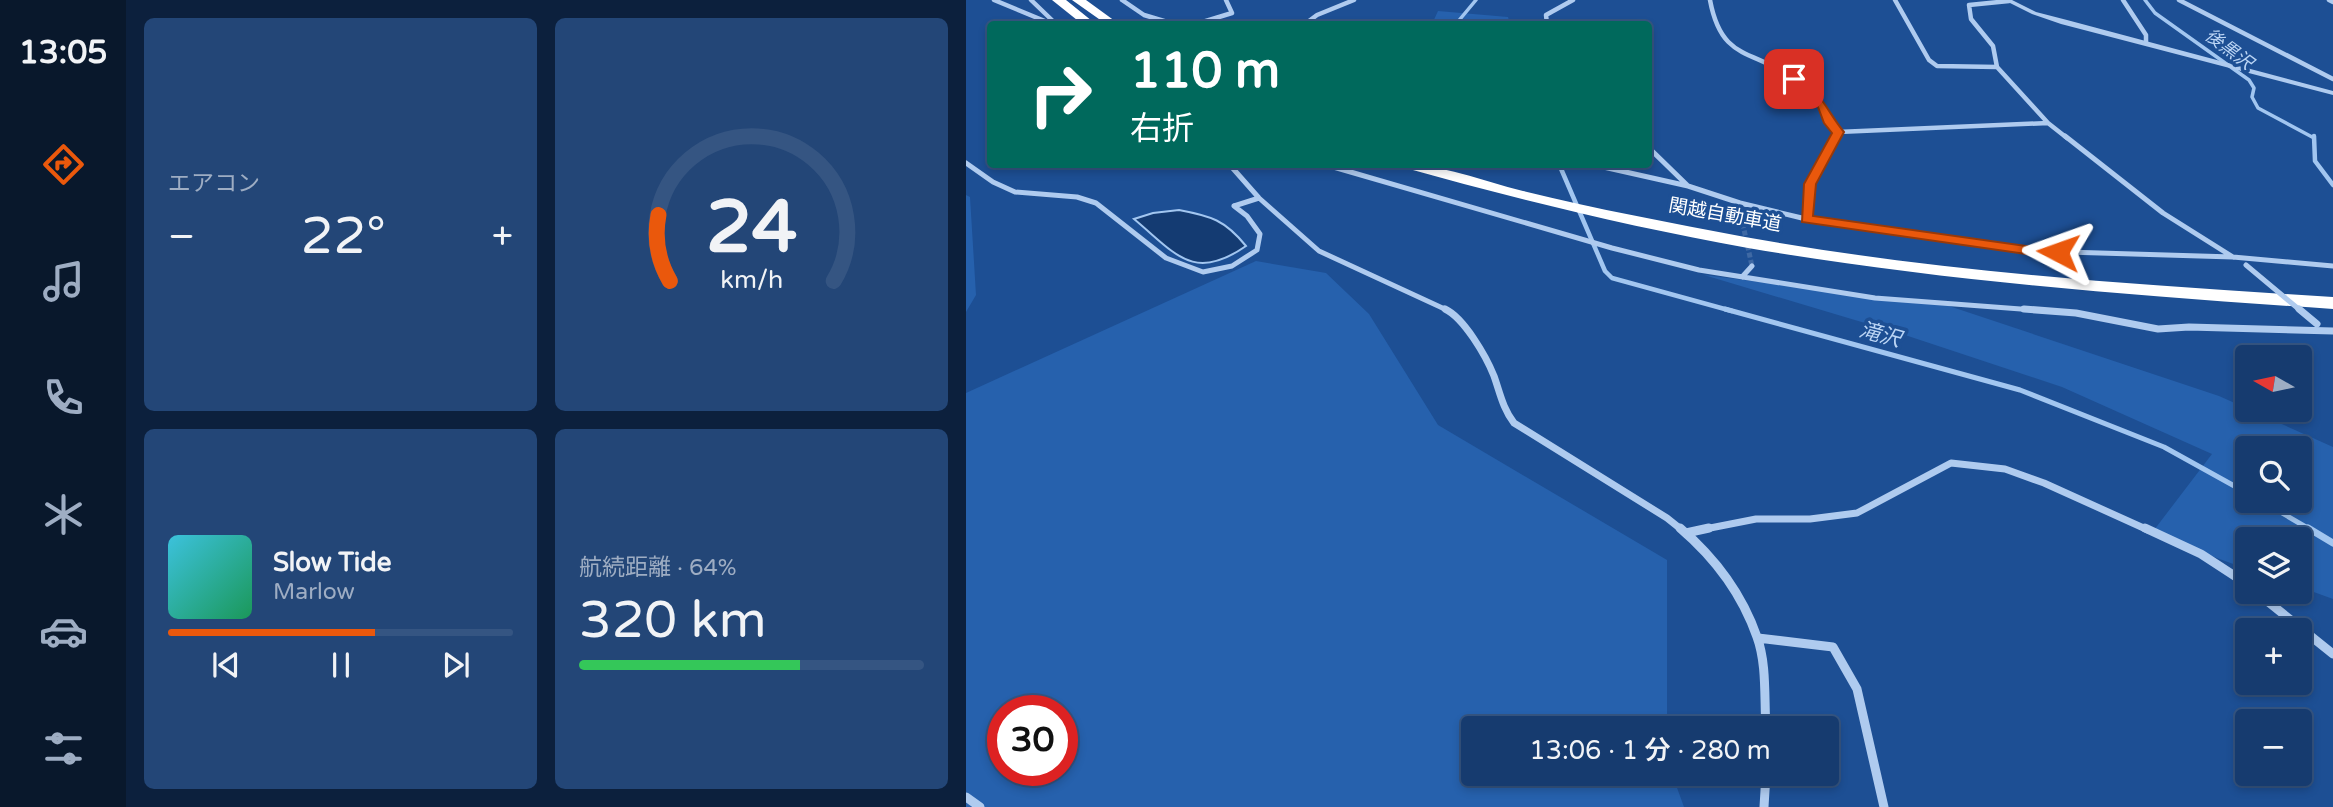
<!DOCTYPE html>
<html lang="ja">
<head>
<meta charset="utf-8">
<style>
  :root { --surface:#163b6f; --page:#234677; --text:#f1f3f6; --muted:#9eadc3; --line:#355582; --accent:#ea580c }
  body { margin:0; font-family:"Varela Round","Noto Sans JP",sans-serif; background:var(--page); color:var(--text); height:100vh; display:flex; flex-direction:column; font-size:26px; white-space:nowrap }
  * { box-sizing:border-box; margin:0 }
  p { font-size:23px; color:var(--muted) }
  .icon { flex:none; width:38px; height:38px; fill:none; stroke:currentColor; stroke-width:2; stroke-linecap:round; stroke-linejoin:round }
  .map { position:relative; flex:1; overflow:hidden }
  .side { display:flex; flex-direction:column; gap:18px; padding:18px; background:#0c203d; width:840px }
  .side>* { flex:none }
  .guide { position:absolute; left:21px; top:21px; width:665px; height:147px; border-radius:7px; box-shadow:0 4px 10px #0003,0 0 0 2px var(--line); background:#00695c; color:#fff; overflow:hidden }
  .needle { width:46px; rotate:279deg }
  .tools { position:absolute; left:1269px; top:345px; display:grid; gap:14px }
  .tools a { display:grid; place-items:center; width:77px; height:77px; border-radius:7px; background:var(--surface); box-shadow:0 4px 10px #0003,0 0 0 2px var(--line); font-size:35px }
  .speed { position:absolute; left:21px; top:695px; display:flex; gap:14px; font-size:35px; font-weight:700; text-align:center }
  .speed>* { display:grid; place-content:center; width:91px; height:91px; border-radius:50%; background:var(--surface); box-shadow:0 4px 10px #0003,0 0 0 2px var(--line); line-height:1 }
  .speed .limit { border:10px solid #d22; background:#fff; color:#111 }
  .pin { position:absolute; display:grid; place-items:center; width:60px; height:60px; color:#fff; margin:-30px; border-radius:14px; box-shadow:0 4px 10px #0006 }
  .me { position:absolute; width:77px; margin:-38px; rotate:274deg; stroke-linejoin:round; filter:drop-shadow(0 0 5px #0008) }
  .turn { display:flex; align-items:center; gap:24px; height:147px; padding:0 28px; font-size:32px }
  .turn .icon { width:91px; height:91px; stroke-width:2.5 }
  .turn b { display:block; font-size:49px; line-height:60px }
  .big { font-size:52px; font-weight:600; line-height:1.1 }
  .side .tile { flex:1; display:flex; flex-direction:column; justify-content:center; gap:10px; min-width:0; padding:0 24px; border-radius:10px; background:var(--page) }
  .side .dial { align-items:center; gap:0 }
  .dial svg { height:182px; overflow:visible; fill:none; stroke:var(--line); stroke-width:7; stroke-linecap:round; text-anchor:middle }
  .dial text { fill:var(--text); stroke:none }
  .song { display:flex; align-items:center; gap:21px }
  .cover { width:84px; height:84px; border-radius:10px; background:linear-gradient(135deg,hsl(190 70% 55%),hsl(150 70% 35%)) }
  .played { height:7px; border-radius:4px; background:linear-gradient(90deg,var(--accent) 60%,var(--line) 60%) }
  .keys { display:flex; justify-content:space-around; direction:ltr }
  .heat { display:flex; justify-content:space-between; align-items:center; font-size:38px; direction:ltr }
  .charge { height:10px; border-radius:5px; background:linear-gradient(90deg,#34c759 64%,var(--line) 0) }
  .side .tiles { flex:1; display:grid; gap:18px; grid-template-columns:repeat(2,1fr) }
  .trip { position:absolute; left:495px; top:716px; width:378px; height:70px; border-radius:7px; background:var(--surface); box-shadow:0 4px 10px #0003,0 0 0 2px var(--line); font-weight:600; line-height:70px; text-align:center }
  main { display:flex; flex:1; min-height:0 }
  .tab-bar { display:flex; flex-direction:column; width:126px; justify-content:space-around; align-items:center; background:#09182c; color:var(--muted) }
  .tab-bar .icon { width:49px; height:49px }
  .tab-bar .current { color:var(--accent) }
  .tab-bar b { font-size:32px; color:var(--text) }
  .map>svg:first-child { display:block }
  .green { fill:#2661ad; fill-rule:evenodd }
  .water { fill:#143b72; stroke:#a2c6f0; stroke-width:2 }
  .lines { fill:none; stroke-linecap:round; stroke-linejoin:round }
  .stream-far3 { stroke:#a2c6f0; stroke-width:3.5 }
  .stream-far2 { stroke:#a2c6f0; stroke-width:4.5 }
  .stream-far1 { stroke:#a2c6f0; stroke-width:5 }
  .stream { stroke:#a2c6f0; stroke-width:7 }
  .minor-tunnel { stroke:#3f69a4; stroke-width:5; stroke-dasharray:5 2.5; stroke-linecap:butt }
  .minor-far3 { stroke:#afcbef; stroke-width:4.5 }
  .minor-far2 { stroke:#afcbef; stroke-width:5 }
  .minor-far1 { stroke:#afcbef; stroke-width:7 }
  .minor { stroke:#afcbef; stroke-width:9 }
  .tertiary { fill:#afcbef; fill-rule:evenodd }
  .motorway { fill:#fff; fill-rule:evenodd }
  .minor-bridge-far1 { stroke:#afcbef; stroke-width:5 }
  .minor-bridge { stroke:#afcbef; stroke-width:7 }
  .route { fill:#ea580c; stroke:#983908; stroke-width:2 }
  .labels { text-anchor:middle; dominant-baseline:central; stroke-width:7; stroke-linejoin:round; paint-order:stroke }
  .far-water-label { font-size:18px; font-style:italic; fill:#bbd5f5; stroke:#1d4f94 }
  .street-label { font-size:19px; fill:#fff; stroke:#1d4f94 }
  .water-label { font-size:21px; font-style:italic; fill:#bbd5f5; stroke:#1d4f94 }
</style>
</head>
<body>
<main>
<nav class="tab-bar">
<b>13:05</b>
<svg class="icon current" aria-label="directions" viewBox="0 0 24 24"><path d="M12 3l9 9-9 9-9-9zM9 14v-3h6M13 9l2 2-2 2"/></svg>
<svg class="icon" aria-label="music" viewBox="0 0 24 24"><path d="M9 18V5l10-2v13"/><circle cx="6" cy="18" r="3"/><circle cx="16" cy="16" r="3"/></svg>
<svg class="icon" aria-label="phone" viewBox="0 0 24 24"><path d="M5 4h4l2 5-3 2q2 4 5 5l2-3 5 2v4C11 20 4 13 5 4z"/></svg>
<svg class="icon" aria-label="climate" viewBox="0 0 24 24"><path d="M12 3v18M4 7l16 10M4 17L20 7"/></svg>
<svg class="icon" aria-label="car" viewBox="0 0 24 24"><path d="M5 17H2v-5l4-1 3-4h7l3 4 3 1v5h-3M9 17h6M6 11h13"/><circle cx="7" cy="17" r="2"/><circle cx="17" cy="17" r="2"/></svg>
<svg class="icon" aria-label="filters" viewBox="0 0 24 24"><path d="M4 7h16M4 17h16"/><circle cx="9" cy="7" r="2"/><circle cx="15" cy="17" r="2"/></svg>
</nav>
<section class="side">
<div class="tiles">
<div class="tile"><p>エアコン</p>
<div class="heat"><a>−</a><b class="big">22°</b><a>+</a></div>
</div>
<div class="tile dial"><svg viewBox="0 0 100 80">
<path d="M14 69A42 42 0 1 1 86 69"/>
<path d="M14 69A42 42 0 0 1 9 40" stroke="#ea580c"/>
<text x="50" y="56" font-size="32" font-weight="700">24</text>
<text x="50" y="72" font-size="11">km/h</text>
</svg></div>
<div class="tile">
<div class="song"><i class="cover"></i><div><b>Slow Tide</b><p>Marlow</p></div></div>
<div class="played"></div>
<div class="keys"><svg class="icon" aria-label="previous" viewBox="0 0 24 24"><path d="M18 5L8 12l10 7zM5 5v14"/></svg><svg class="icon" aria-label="pause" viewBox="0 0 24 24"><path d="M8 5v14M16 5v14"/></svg><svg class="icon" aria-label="next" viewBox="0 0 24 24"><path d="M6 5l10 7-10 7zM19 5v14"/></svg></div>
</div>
<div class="tile"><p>航続距離 · 64%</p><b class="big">320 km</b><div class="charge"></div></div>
</div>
</section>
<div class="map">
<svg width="1367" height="807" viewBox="0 0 1367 807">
  <rect width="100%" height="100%" fill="#1d4f94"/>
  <path class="green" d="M472,11L542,17L544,24H466Z
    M0,195L4,197L10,295L0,312Z
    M290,261L360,273L403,314L472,425L701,560V728H508V774H706L718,807H0V393ZM37,710H96V770H37Z
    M738,275L980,305L1253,396L1367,447V599L1334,587V539H1281V569L1185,534L1246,454L1096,387L939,335ZM1281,448H1334V500H1281Z"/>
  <path class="water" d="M213,210C245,216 259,220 280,246C227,283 209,253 168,219L187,213Z"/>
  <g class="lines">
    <path class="stream-far3" d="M1179,0L1189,13L1283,80L1288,88L1286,97L1292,108L1348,138
      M490,24L510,0"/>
    <path class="stream-far2" d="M1348,136L1349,161L1367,185
      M593,164L639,271L646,278L766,311"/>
    <path class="stream-far1" d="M759,309L1054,390L1198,447L1281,493
      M1294,500L1345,530"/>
    <path class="stream" d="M1342,528L1367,543"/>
    <path class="minor-tunnel" d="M775,216L786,266"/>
    <path class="minor-far3" d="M28,0L86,24
      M65,0L90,24
      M156,0L178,15L208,24
      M744,0C756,64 789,48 831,81C850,96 858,114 872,132L1082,123
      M929,0L963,60L971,66L1031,67
      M1157,0L1180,35V43
      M1213,0L1367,79
      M1363,0L1367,2
      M1043,1L1003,5L1005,19L1027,46L1031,67L1082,123L1101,138
      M230,24L266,13L260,0
      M339,24L351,15L388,0
      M581,24L580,15L607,0
      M869,138L872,132"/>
    <path class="minor-far2" d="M1099,136L1197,213L1267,257
      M682,147L721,185
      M0,163L27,182L49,192L111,197L130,203L200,258L237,272L266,266L291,250L294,234L281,216L268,206
      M263,164L293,198L353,251L483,311
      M357,164L646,248L733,270L909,298L1082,311
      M624,164L722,186L774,203L840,219L1067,251L1267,257L1367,266
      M774,203L775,216
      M268,206L293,198
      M840,219L844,184L870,136
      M776,277L786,266"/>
    <path class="minor-far1" d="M479,309C498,318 520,356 528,376C534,393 537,409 548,423L701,518L716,530
      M1058,309L1110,313L1192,329L1223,327L1367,331
      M734,530L790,519H844L891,513L985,463L1039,469L1078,483L1182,530"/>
    <path class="minor" d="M714,528C748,557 776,594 791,637C801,664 798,699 800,728
      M1179,528L1235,554L1281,584
      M720,533L743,528
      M1290,592L1367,654
      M792,638L867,647L891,689L918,807
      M0,797L14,807
      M798,807L800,774"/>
    <path class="tertiary" d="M1038,0H1046L1070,12L1101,20L1367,91V95L1095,24L1066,14Z"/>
    <path class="motorway" d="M86,0H100L126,21L116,24Z
      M106,0H120L153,24H140Z
      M434,164C476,164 516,181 557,191C630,209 705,223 779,237C973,272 1171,285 1367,297V309C1171,296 975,281 782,248C665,227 550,199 436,167Z"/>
    <path class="minor-bridge-far1" d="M1280,265L1335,311"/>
    <path class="minor-bridge" d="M1333,309L1351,324"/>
  </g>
  <path class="route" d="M828,75C853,87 862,113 878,132L850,184L847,216L1067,247L1092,248L1098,252L1092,256L1067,255L836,222L838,184L866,133L858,123L852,107L823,79Z"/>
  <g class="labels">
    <g class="far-water-label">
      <text transform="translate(1263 49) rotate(37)">後黒沢</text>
    </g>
    <g class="street-label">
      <text transform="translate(759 215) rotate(10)">関越自動車道</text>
    </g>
    <g class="water-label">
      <text transform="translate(914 335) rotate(15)">滝沢</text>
    </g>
  </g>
</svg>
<div class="tools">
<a><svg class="needle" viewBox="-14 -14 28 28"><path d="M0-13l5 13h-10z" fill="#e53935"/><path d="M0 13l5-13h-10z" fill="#9eadc3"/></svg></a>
<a><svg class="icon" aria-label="search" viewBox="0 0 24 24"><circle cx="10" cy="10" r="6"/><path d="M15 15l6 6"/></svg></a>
<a><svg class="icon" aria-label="layers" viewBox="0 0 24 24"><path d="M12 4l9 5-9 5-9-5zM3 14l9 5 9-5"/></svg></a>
<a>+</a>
<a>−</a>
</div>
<div class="speed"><div class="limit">30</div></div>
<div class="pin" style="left:828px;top:79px;background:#d93025"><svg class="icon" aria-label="arrive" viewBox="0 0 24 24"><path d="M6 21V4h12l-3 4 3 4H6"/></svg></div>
<svg class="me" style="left:1092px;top:252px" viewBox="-20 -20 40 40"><path d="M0-17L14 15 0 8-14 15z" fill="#ea580c" stroke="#fff" stroke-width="4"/></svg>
<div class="trip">13:06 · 1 分 · 280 m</div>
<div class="guide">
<div class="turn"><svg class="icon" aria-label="right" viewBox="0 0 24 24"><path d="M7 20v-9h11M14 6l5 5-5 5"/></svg><div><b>110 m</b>右折</div></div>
</div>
</div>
</main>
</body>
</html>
